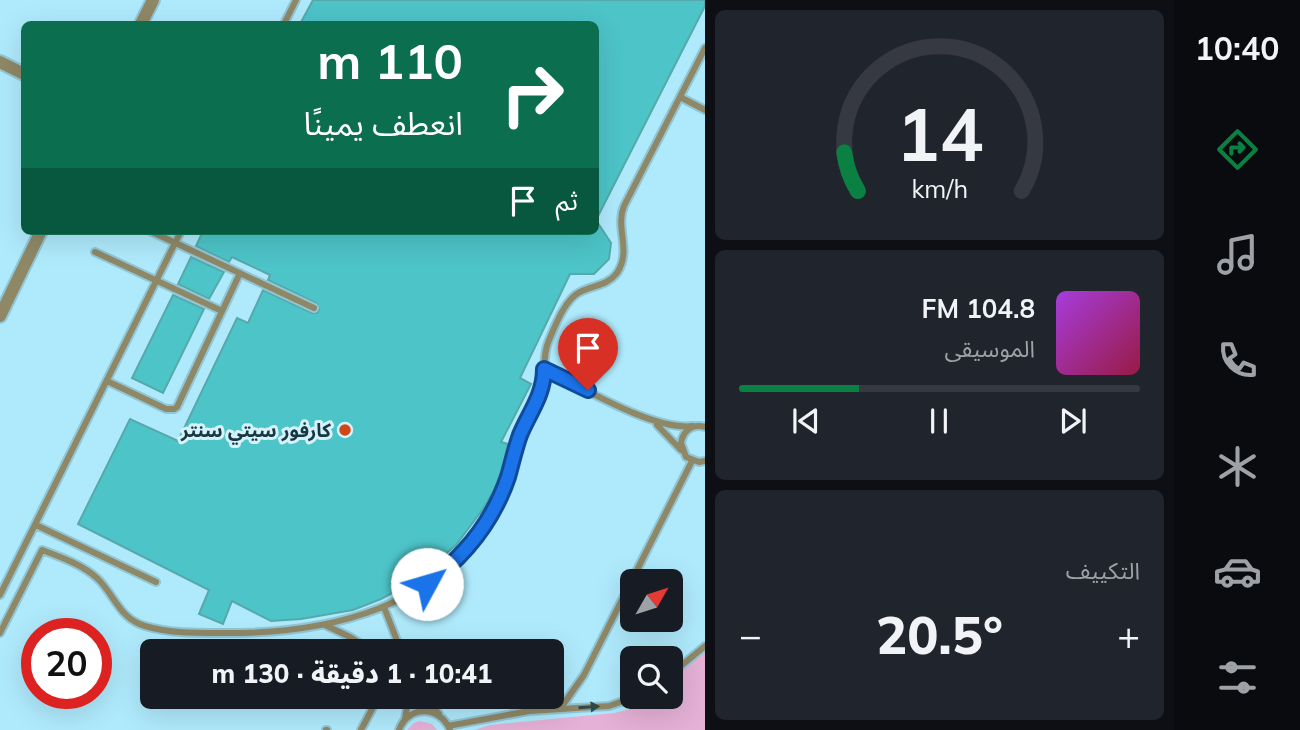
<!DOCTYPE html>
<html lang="ar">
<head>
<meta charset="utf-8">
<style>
  :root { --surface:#171b24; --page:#20242c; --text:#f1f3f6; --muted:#9ea1a6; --line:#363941; --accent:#0b8043 }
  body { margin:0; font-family:Mulish,"Noto Sans Arabic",sans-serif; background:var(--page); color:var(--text); direction:rtl; height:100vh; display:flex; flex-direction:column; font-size:26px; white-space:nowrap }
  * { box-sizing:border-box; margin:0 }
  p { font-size:23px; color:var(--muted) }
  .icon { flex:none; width:38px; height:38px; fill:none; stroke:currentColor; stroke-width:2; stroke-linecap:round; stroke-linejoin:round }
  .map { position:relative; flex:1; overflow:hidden; direction:ltr }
  .panel { display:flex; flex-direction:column; gap:10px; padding:10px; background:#0d0f14; width:469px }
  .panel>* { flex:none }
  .hud { position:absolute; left:21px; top:21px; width:578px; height:214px; border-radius:10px; box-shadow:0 7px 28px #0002; direction:rtl; background:#0b6e4f; color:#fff; overflow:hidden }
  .needle { width:46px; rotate:51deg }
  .buttons { position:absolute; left:620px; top:569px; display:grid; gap:14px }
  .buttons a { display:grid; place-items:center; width:63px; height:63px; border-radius:10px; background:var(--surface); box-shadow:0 7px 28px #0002; font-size:35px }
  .speed { position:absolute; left:21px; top:618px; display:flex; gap:14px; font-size:35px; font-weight:700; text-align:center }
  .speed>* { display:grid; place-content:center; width:91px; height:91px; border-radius:50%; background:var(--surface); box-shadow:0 7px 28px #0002; line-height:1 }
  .speed .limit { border:10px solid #d22; background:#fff; color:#111 }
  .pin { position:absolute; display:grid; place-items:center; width:60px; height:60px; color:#fff; margin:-72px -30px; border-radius:50% 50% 50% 0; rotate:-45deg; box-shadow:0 0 7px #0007 }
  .pin .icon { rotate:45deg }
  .me { position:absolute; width:77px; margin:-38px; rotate:51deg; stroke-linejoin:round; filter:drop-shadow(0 0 5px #0008) }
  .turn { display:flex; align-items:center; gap:24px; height:147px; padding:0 21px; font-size:32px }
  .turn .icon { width:91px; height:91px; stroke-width:2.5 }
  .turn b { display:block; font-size:49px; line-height:60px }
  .then { display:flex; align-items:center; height:66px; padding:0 21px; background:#0003; gap:14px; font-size:26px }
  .big { font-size:52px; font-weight:800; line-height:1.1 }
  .panel .widget { flex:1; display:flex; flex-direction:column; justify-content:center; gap:10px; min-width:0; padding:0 24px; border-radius:10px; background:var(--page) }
  .panel .dial { align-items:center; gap:0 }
  .dial svg { height:182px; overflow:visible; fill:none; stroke:var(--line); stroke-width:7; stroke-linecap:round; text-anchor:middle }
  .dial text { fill:var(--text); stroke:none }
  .song { display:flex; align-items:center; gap:21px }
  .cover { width:84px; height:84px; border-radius:10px; background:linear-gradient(135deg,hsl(280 70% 55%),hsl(340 70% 35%)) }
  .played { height:7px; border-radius:4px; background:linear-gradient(90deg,var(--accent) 30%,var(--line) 30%) }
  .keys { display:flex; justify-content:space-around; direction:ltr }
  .heat { display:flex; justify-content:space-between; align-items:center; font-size:38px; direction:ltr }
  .trip { position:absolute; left:140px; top:639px; width:424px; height:70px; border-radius:10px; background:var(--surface); box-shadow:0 7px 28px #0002; font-weight:800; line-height:70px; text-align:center; direction:rtl }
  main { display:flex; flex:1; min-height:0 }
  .menu { display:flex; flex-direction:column; width:126px; justify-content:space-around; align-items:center; background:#090b0e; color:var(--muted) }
  .menu .icon { width:49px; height:49px }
  .menu .on { color:var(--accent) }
  .menu b { font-size:32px; color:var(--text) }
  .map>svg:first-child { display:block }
  .green { fill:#e5b1d6 }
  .building { fill:#4dc4c8; stroke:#56a9ab; stroke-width:2 }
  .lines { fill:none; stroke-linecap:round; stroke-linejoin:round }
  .service-casing { stroke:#91c6d7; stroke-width:10 }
  .minor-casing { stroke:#91c6d7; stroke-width:16 }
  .service { stroke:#8f8867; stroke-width:6 }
  .minor { stroke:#8f8867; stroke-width:12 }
  .oneway { fill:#304849 }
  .route-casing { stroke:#114b97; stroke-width:18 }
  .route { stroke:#1a73e8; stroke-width:12 }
  .poi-dot { fill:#d04818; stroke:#d5f2fb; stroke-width:2.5 }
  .labels { text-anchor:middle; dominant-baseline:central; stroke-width:6; stroke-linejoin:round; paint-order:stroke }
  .poi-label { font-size:19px; font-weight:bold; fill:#183841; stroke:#d5f2fb; text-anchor:end }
</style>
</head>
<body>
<main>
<nav class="menu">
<b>10:40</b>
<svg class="icon on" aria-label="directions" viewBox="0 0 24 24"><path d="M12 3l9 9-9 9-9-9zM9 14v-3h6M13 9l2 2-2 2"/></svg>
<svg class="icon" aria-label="music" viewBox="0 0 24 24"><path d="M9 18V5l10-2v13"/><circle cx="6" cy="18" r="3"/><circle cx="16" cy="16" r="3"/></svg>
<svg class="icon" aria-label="phone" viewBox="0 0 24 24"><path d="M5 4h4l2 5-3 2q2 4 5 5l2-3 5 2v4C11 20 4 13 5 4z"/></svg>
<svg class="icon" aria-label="climate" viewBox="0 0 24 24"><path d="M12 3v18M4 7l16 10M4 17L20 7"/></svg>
<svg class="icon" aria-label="car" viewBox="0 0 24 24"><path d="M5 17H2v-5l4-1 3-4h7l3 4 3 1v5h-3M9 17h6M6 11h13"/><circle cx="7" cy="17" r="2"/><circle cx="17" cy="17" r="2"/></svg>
<svg class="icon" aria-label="filters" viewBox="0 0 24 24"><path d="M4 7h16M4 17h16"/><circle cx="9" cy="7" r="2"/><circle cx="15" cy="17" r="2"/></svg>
</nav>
<section class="panel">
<div class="widget dial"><svg viewBox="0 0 100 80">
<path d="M14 69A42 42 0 1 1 86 69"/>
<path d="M14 69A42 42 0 0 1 8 52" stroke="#0b8043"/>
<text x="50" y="56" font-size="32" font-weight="700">14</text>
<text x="50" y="72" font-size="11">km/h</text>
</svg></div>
<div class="widget">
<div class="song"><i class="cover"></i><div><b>104.8 FM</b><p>الموسيقى</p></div></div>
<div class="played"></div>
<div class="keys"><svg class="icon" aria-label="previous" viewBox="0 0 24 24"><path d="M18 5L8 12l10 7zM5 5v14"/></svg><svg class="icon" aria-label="pause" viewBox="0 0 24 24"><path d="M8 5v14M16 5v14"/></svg><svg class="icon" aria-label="next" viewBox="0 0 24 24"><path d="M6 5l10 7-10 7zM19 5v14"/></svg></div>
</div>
<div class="widget"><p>التكييف</p>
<div class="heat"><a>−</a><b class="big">20.5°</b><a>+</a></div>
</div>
</section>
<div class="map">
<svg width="705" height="730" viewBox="0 0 705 730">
  <rect width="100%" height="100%" fill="#afeafc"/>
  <path class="green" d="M705,652V730H474L490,725L614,713L635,708L652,697L670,696V681Z
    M420,721L432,724L437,730H407L414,723Z"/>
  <path class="building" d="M313,0H705V6L596,220L611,243L609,259L594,274H570L520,378L531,384L501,442L508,444L503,467L495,488L483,509L456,545L413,582L381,599L353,610L301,619L271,621L232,601L223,624L199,614L209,590L78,524L130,419L178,441L237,318L248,323L263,290L312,313H317L319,310L316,303L268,280L270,275L232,257L229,262L196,246L203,231H595V24H300Z
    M191,257L224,272L209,299L178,284Z
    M173,295L204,309L163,393L132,378Z"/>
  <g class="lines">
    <defs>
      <path id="service" d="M284,24L296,0
        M680,97L705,110
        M150,231L314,308
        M95,252L222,311
        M544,369C582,387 653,431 693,426
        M107,381L166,409H174L177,407L240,273
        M657,425L681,450
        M705,427C692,423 683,431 681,443L686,457L699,462L705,461
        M36,525L156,582
        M0,595L181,231
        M384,607L401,651
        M325,625L350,637L372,651
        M0,633L42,550C61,557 83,565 98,579C115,596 120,619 145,626C172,634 202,633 230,633C328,633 440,608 491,514C505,489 510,462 521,435C527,419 539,404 543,387C546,371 542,356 549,340C555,326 565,299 580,292C593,285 607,286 617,273C632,251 615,228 624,206L705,48
        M670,675L705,646
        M425,696L439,714
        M560,709L584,675L692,461
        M405,719L409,696
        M448,726L529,711L609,706L638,696
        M326,730H327
        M361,730L379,696
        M399,730C408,705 440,705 450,730"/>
      <path id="minor" d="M141,24L153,0
        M0,62L24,74
        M0,316L41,231"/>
    </defs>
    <use href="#service" class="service-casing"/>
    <use href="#minor" class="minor-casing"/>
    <use href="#service" class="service"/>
    <use href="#minor" class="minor"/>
  </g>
  <defs><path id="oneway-solid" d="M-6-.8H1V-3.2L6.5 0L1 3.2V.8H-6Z" transform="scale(1.75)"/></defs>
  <use class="oneway" href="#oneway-solid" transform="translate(589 707) rotate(-4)"/>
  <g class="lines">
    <defs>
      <path id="route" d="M427,584C464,557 493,521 508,477C512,463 515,449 520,435C529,413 544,395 544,369L588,390"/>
    </defs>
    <use href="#route" class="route-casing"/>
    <use href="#route" class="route"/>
  </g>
  <circle class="poi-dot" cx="345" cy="430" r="7"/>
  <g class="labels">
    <g class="poi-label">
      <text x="331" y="430">كارفور سيتي سنتر</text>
    </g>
  </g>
</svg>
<div class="buttons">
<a><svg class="needle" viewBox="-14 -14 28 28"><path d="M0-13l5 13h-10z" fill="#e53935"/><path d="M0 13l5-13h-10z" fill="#9ea1a6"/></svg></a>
<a><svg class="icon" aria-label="search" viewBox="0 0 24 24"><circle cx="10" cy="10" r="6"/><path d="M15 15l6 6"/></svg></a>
</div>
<div class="speed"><div class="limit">20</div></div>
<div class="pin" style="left:588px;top:390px;background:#d93025"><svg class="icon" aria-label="arrive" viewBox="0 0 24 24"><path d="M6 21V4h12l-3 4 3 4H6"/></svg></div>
<svg class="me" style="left:427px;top:584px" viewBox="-20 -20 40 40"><circle r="19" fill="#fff"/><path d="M0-13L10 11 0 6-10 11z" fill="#1a73e8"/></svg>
<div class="trip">10:41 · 1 دقيقة · 130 m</div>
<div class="hud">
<div class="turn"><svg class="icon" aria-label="right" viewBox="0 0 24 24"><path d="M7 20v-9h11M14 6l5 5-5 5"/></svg><div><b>110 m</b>انعطف يمينًا</div></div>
<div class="then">ثم<svg class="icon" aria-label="arrive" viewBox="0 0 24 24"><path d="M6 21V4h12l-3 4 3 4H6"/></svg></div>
</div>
</div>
</main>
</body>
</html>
